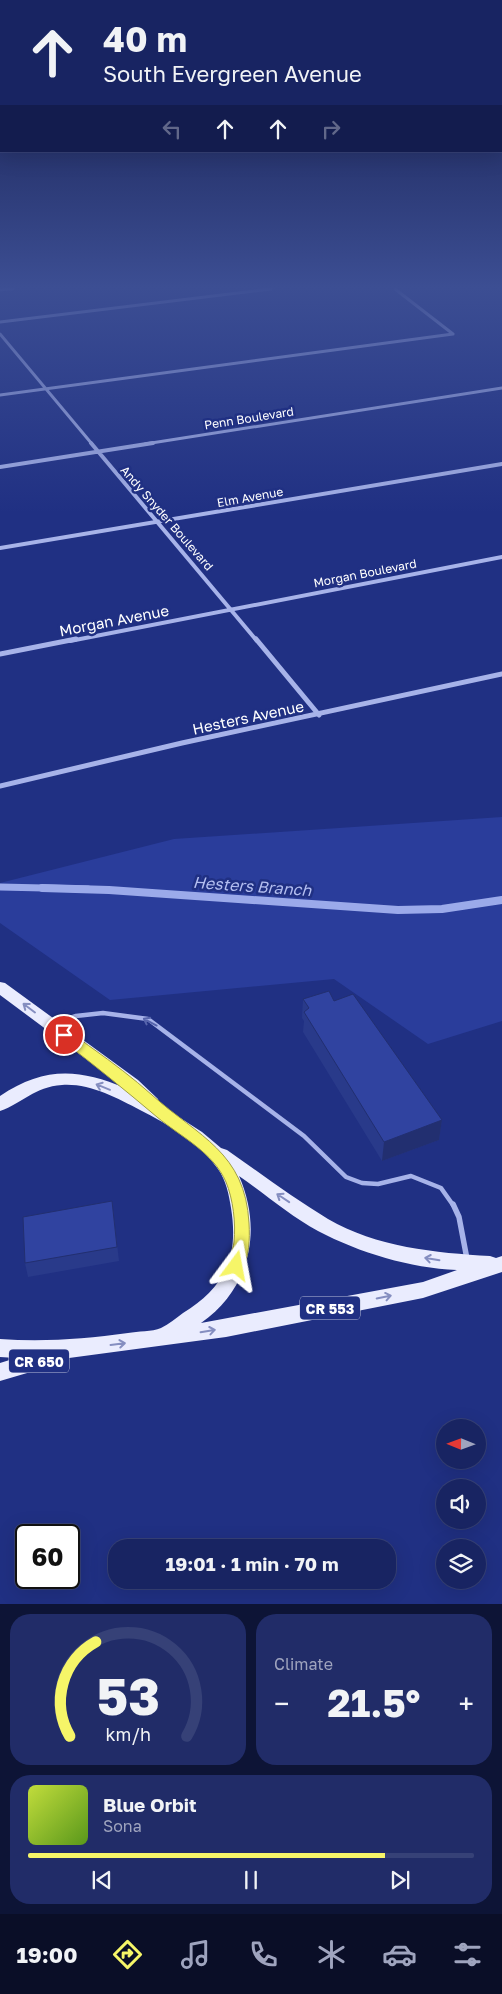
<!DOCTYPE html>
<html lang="en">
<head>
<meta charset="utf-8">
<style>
  :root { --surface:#182462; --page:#212c68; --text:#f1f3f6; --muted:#9fa4be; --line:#364177; --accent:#f6f568 }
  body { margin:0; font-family:"Golos Text",sans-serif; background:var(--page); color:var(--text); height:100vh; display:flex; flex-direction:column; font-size:19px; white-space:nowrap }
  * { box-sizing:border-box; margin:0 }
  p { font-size:16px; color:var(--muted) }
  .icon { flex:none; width:28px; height:28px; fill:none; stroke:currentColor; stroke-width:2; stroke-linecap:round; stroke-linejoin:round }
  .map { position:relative; height:1604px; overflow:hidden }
  .details { display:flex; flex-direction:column; gap:10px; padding:10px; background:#0d1436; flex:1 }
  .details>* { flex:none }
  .banner { position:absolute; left:0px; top:0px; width:502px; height:152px; box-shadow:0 5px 20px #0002,0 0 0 1px var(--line); background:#182462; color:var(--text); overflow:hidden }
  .needle { width:32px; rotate:271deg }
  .buttons { position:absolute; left:436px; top:1419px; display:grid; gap:10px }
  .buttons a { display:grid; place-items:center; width:50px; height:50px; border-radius:50%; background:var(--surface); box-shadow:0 5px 20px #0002,0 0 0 1px var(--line); font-size:25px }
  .speed { position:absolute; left:15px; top:1524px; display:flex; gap:10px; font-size:25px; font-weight:700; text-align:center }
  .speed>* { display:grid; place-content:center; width:65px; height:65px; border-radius:50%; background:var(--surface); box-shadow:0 5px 20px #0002,0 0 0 1px var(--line); line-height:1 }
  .speed .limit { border:2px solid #111; border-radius:8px; background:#fff; color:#111 }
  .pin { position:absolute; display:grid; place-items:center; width:42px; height:42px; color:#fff; margin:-21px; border:2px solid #fff; border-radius:50%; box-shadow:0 1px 5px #0007 }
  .me { position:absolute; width:55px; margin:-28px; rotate:13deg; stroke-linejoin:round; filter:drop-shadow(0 0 4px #0008) }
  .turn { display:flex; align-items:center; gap:18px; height:105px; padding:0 20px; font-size:22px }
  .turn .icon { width:65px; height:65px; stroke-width:2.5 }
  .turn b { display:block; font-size:35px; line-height:42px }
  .lanes { display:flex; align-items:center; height:48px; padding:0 20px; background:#0003; justify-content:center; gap:25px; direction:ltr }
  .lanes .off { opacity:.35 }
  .big { font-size:38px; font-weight:700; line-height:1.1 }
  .details .tile { flex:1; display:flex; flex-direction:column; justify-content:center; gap:8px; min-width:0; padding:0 18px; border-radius:20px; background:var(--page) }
  .details .dial { align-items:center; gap:0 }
  .dial svg { height:130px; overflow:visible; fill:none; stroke:var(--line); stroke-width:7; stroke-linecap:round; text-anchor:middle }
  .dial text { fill:var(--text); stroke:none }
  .song { display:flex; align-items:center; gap:15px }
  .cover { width:60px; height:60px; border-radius:8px; background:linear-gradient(135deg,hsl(70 70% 55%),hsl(90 70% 35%)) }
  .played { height:5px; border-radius:2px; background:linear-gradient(90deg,var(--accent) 80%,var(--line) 80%) }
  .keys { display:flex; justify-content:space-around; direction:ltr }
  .heat { display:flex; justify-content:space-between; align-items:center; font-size:28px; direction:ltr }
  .details .tiles { flex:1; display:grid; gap:10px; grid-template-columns:1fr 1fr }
  .tile:last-child { grid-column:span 2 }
  .trip { position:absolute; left:108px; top:1539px; width:288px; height:50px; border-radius:20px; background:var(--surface); box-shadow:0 5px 20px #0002,0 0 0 1px var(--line); font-weight:700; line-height:50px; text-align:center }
  .tabs { display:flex; height:80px; justify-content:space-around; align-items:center; background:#0a0e27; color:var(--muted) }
  .tabs .icon { width:35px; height:35px }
  .tabs .on { color:var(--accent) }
  .tabs b { font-size:22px; color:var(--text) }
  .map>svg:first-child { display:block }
  .green { fill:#2a3d9b }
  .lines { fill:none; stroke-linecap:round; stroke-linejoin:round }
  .stream-far1 { stroke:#9baaea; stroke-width:7 }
  .stream { stroke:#9baaea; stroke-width:8 }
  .lane-far2 { stroke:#a7b3e9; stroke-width:2.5 }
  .lane-far1 { stroke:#a7b3e9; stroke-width:4.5 }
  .lane { stroke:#a7b3e9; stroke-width:5.5 }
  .street-far2 { stroke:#a7b3e9; stroke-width:3 }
  .street-far1 { stroke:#a7b3e9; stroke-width:4 }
  .street { stroke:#a7b3e9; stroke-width:5 }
  .primary { fill:#eaecfe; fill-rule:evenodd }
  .wall { fill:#293a8a }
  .shaded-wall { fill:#222f70 }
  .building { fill:#3043a0; stroke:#222f70 }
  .oneway { stroke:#858ec0 }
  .oneway2 { stroke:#5664ac }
  .route { fill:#f6f568; stroke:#a09f44 }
  .labels { text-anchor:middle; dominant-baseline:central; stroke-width:5; stroke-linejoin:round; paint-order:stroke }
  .far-street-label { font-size:12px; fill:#fff; stroke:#203083 }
  .shield { fill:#203083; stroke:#bcc1da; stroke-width:1 }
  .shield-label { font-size:14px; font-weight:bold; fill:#fff }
  .street-label { font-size:15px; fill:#fff; stroke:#203083 }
  .water-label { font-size:16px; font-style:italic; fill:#b3bef0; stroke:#203083 }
</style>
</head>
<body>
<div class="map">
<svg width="502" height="1604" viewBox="0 0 502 1604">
  <rect width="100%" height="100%" fill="#203083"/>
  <path class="green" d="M502,817V1021L428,1044L334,979L110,1000L0,923V883L174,839Z"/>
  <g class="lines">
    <path class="stream-far1" d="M0,887L88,889"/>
    <path class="stream" d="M42,888L109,890L398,910L442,909L502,900"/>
    <path class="lane-far2" d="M0,290L13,289"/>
    <path class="lane-far1" d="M55,1023L76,1016L103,1013L148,1019L304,1136L346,1177L362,1183L378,1184L411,1176L441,1188L453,1205"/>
    <path class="lane" d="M453,1204L459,1217L467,1259"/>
    <path class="street-far2" d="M395,289L453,334
      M0,322L271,289
      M0,334L92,444
      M0,395L453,334
      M145,444L502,388"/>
    <path class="street-far1" d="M91,443L257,641
      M0,467L153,443
      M0,548L502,464
      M70,641L502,557"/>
    <path class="street" d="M256,639L319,715
      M0,654L76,639
      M0,786L182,743L502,674"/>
    <path class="primary" d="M0,982L5,983L138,1080L158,1099L160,1105L202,1132L221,1148L227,1150C260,1173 293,1198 328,1219C376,1247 436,1253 490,1256L496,1258L502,1256V1272L423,1298L226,1337L69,1358L61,1363L0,1381V1363L16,1358L0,1357V1339C44,1342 85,1339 128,1333C138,1331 152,1332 161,1328C169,1324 176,1318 183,1313C225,1287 239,1257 231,1208C229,1195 226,1180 218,1169C200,1143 168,1124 140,1110C117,1098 89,1083 62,1085C34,1087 23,1103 0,1111V1096C43,1067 78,1068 125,1088L0,995ZM239,1176C265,1194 290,1216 318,1231C360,1253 410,1268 457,1270L423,1282L201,1323C250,1289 263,1230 239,1176Z"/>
  </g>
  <path class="wall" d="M303,999L334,1001L442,1120L439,1140L382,1161L303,1032L304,1021L302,1018Z
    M112,1201L119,1261L28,1277L25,1263Z"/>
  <path class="shaded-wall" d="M442,1120L439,1140L382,1161L384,1142Z"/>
  <path class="building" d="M329,991L334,1001L353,994L442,1120L384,1142L304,1012L309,1008L303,999Z
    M112,1201L117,1247L25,1263L23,1217Z"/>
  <defs><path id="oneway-shaft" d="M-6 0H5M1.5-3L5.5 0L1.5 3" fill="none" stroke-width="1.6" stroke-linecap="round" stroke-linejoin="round" transform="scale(1.25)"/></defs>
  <g class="oneway">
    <use href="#oneway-shaft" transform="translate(29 1008) rotate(-143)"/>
    <use href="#oneway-shaft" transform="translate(103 1087) rotate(-158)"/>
    <use href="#oneway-shaft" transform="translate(283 1198) rotate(-146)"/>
    <use href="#oneway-shaft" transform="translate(432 1259) rotate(-171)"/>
    <use href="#oneway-shaft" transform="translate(384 1297) rotate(-11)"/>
    <use href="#oneway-shaft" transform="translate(208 1331) rotate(-9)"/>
    <use href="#oneway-shaft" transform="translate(118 1344) rotate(-7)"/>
  </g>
  <use class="oneway2" href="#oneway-shaft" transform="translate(150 1022) rotate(-152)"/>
  <linearGradient id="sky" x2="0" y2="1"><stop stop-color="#121a48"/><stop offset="0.56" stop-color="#3c4e93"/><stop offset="1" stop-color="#3c4e93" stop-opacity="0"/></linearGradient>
  <rect width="502" height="513" fill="url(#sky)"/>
  <path class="route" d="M64,1029C74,1033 83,1042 92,1048C113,1063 133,1078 152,1095C199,1137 245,1152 249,1223C250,1240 249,1256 242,1271L236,1274L231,1271C226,1262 233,1252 234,1242C236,1223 233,1199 226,1182C213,1152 181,1137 157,1117C125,1090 93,1064 59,1038L57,1035L59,1031Z"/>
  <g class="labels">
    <g class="far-street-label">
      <text transform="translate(249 418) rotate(-9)">Penn Boulevard</text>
      <text transform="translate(250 497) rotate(-10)">Elm Avenue</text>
      <text transform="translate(167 518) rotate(49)">Andy Snyder Boulevard</text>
      <text transform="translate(365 573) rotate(-11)">Morgan Boulevard</text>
    </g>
    <g class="shield">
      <rect x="300" y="1296.5" width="60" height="23" rx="4"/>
      <rect x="9" y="1349.5" width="60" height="23" rx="4"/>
    </g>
    <g class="shield-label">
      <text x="330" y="1308">CR 553</text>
      <text x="39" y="1361">CR 650</text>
    </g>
    <g class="street-label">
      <text transform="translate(114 620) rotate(-11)">Morgan Avenue</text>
      <text transform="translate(248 717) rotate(-12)">Hesters Avenue</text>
    </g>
    <g class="water-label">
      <text transform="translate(252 886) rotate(4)">Hesters Branch</text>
    </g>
  </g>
</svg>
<div class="buttons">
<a><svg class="needle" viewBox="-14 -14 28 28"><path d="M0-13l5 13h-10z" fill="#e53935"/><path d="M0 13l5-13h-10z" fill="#9fa4be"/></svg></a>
<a><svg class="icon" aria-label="sound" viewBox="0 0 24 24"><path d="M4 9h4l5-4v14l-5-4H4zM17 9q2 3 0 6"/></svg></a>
<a><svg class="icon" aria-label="layers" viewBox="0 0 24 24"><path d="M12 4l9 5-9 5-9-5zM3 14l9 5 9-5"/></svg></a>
</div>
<div class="speed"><div class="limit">60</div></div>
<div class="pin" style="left:64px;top:1035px;background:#d93025"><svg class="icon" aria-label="arrive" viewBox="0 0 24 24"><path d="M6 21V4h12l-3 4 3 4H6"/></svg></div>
<svg class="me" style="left:236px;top:1266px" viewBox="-20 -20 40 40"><path d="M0-17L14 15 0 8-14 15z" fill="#f6f568" stroke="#fff" stroke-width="4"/></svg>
<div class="trip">19:01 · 1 min · 70 m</div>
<div class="banner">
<div class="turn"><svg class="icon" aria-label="ahead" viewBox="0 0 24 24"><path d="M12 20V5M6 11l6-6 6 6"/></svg><div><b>40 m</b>South Evergreen Avenue</div></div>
<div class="lanes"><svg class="icon off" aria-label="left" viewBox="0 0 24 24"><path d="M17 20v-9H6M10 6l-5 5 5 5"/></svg><svg class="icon" aria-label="ahead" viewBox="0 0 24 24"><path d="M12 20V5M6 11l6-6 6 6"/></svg><svg class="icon" aria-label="ahead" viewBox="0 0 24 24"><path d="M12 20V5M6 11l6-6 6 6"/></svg><svg class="icon off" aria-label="right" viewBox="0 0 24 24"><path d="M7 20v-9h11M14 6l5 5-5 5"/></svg></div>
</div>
</div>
<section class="details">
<div class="tiles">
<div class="tile dial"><svg viewBox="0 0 100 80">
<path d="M14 69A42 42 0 1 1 86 69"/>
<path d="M14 69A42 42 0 0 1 30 11" stroke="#f6f568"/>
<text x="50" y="56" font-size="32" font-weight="700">53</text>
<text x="50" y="72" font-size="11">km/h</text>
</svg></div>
<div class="tile"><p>Climate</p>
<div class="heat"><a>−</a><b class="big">21.5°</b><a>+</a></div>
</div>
<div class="tile">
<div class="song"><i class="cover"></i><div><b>Blue Orbit</b><p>Sona</p></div></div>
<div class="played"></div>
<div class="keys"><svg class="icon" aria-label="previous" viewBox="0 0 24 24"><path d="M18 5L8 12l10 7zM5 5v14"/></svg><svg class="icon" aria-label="pause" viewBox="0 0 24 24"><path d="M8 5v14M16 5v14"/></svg><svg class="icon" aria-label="next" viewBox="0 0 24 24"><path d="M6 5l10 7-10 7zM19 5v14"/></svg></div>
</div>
</div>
</section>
<nav class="tabs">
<b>19:00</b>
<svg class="icon on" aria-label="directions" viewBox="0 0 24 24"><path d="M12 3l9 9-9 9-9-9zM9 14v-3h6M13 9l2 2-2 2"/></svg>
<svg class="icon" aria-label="music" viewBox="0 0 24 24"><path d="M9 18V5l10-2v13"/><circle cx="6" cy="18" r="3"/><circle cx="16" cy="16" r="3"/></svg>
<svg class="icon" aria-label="phone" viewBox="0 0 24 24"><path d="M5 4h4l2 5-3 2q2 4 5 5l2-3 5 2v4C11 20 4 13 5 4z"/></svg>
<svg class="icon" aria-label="climate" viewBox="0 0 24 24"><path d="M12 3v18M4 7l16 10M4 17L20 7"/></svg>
<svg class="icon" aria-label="car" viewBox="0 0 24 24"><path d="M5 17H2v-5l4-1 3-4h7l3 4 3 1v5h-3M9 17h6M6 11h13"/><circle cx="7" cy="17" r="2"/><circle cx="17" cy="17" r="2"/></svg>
<svg class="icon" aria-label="filters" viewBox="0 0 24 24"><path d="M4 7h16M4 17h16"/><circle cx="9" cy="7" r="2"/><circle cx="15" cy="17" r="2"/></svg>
</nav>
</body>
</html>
